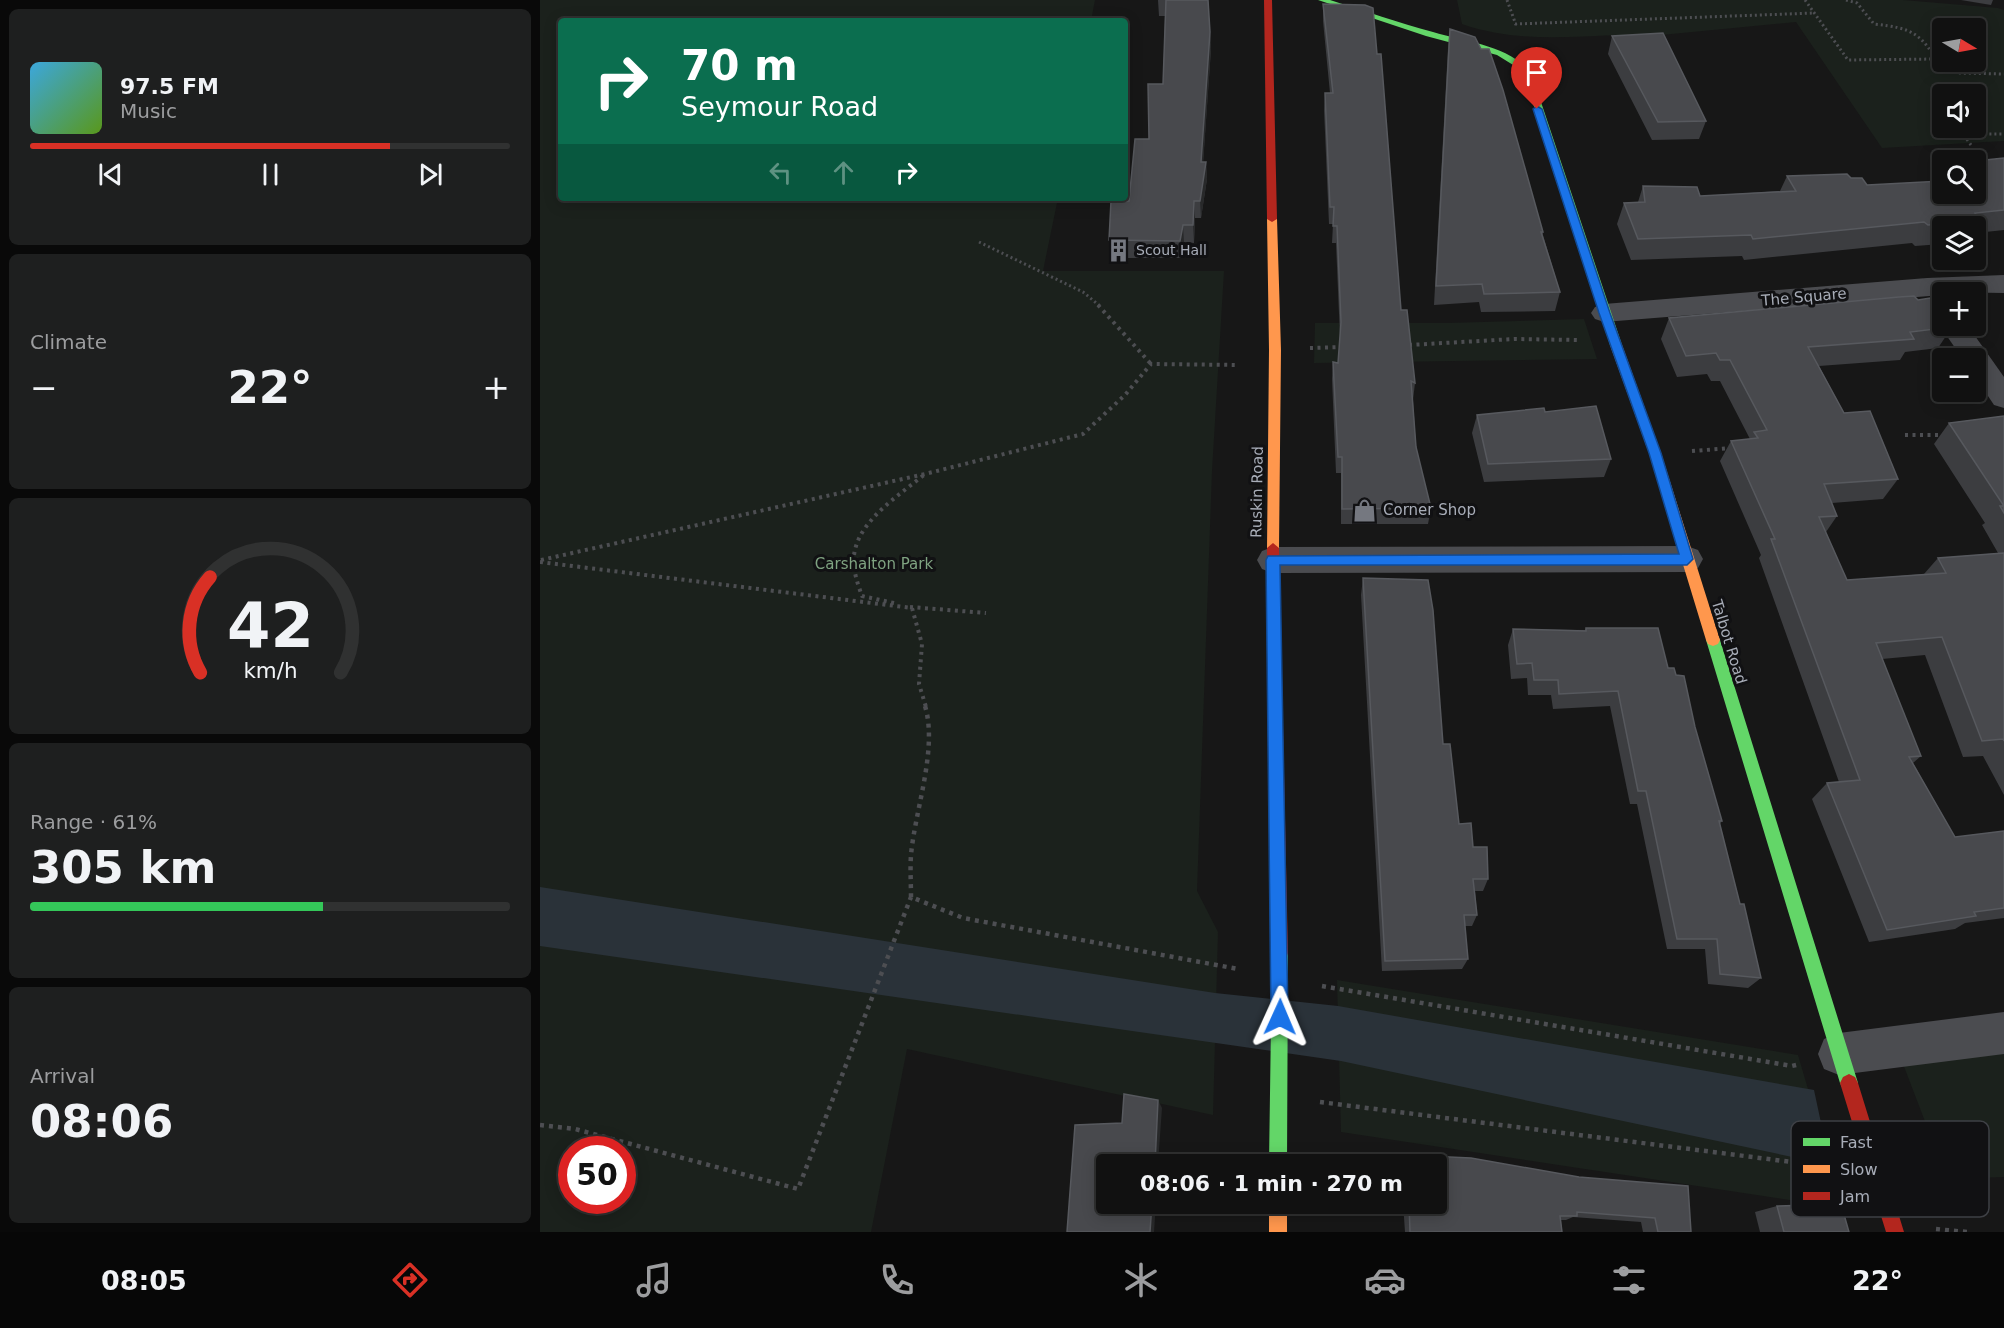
<!DOCTYPE html>
<html lang="en">
<head>
<meta charset="utf-8">
<style>
  :root { --surface:#111; --page:#1e1f1f; --text:#f1f3f6; --muted:#9c9d9f; --line:#303131; --accent:#d93025 }
  body { margin:0; font-family:"DejaVu Sans",sans-serif; background:var(--page); color:var(--text); height:100vh; display:flex; flex-direction:column; font-size:22px; white-space:nowrap }
  * { box-sizing:border-box; margin:0 }
  p { font-size:20px; color:var(--muted) }
  .icon { flex:none; width:33px; height:33px; fill:none; stroke:currentColor; stroke-width:2; stroke-linecap:round; stroke-linejoin:round }
  .map { position:relative; flex:1; overflow:hidden }
  .panel { display:flex; flex-direction:column; gap:9px; padding:9px; background:#090909; width:540px }
  .panel>* { flex:none }
  .hud { position:absolute; left:18px; top:18px; width:570px; height:183px; border-radius:6px; box-shadow:0 3px 15px #0003,0 0 0 2px var(--line); background:#0b6e4f; color:#fff; overflow:hidden }
  .needle { width:39px; rotate:100deg }
  .controls { position:absolute; left:1392px; top:18px; display:grid; gap:12px }
  .controls a { display:grid; place-items:center; width:54px; height:54px; border-radius:6px; background:var(--surface); box-shadow:0 3px 15px #0003,0 0 0 2px var(--line); font-size:30px }
  .speed { position:absolute; left:18px; top:1136px; display:flex; gap:12px; font-size:30px; font-weight:700; text-align:center }
  .speed>* { display:grid; place-content:center; width:78px; height:78px; border-radius:50%; background:var(--surface); box-shadow:0 3px 15px #0003,0 0 0 2px var(--line); line-height:1 }
  .speed .limit { border:9px solid #d22; background:#fff; color:#111 }
  .pin { position:absolute; display:grid; place-items:center; width:51px; height:51px; color:#fff; margin:-62px -26px; border-radius:50% 50% 50% 0; rotate:-45deg; box-shadow:0 0 6px #0007 }
  .pin .icon { rotate:45deg }
  .me { position:absolute; width:66px; margin:-33px; rotate:1deg; stroke-linejoin:round; filter:drop-shadow(0 0 4px #0008) }
  .turn { display:flex; align-items:center; gap:21px; height:126px; padding:0 24px; font-size:27px }
  .turn .icon { width:78px; height:78px; stroke-width:2.5 }
  .turn b { display:block; font-size:42px; line-height:51px }
  .lanes { display:flex; align-items:center; height:57px; padding:0 24px; background:#0003; justify-content:center; gap:30px; direction:ltr }
  .lanes .off { opacity:.35 }
  .big { font-size:45px; font-weight:700; line-height:1.1 }
  .panel .widget { flex:1; display:flex; flex-direction:column; justify-content:center; gap:9px; min-width:0; padding:0 21px; border-radius:9px; background:var(--page) }
  .panel .dial { align-items:center; gap:0 }
  .dial svg { height:156px; overflow:visible; fill:none; stroke:var(--line); stroke-width:7; stroke-linecap:round; text-anchor:middle }
  .dial text { fill:var(--text); stroke:none }
  .song { display:flex; align-items:center; gap:18px }
  .cover { width:72px; height:72px; border-radius:9px; background:linear-gradient(135deg,hsl(200 70% 55%),hsl(90 70% 35%)) }
  .played { height:6px; border-radius:3px; background:linear-gradient(90deg,var(--accent) 75%,var(--line) 75%) }
  .keys { display:flex; justify-content:space-around; direction:ltr }
  .heat { display:flex; justify-content:space-between; align-items:center; font-size:33px; direction:ltr }
  .charge { height:9px; border-radius:4px; background:linear-gradient(90deg,#34c759 61%,var(--line) 0) }
  .trip { position:absolute; left:556px; top:1154px; width:351px; height:60px; border-radius:6px; background:var(--surface); box-shadow:0 3px 15px #0003,0 0 0 2px var(--line); font-weight:700; line-height:60px; text-align:center }
  .menu { display:flex; height:96px; justify-content:space-around; align-items:center; background:#070707; color:var(--muted) }
  .menu .icon { width:42px; height:42px }
  .menu .current { color:var(--accent) }
  .menu b { font-size:27px; color:var(--text) }
  main { display:flex; flex:1; min-height:0 }
  .map>svg:first-child { display:block }
  .green { fill:#1b211c; fill-rule:evenodd }
  .water { fill:#2a3239 }
  .lines { fill:none; stroke-linecap:round; stroke-linejoin:round }
  .path-far2 { stroke:#4d4e52; stroke-width:3; stroke-dasharray:2 3; stroke-linecap:butt }
  .path-far1 { stroke:#4d4e52; stroke-width:4; stroke-dasharray:3 4.5; stroke-linecap:butt }
  .path { stroke:#4d4e52; stroke-width:4.5; stroke-dasharray:4 5; stroke-linecap:butt }
  .street { fill:#4b4c50; fill-rule:evenodd }
  .fast { fill:#63d668; fill-rule:evenodd }
  .slow { fill:#ff974d; fill-rule:evenodd }
  .jam { fill:#b3261e; fill-rule:evenodd }
  .wall { fill:#3c3d40 }
  .shaded-wall { fill:#28292a }
  .building { fill:#48494d; stroke:#57595e; stroke-width:1.5 }
  .route { fill:#1a73e8; stroke:#114b97; stroke-width:1.5 }
  .labels { text-anchor:middle; dominant-baseline:central; stroke-width:6; stroke-linejoin:round; paint-order:stroke }
  .far-poi-label { font-size:14px; fill:#a8adb8; stroke:#111113; text-anchor:start }
  .street-label { font-size:15px; fill:#a8adb8; stroke:#111113 }
  .poi-label { font-size:15px; fill:#a8adb8; stroke:#111113; text-anchor:start }
  .park-label { font-size:15px; fill:#7fa381; stroke:#111113 }
  .key { fill:#111113; stroke:#3e4045; stroke-width:1.5 }
  .key-label { font-size:16px; fill:#a8adb8 }
</style>
</head>
<body>
<main>
<section class="panel">
<div class="widget">
<div class="song"><i class="cover"></i><div><b>97.5 FM</b><p>Music</p></div></div>
<div class="played"></div>
<div class="keys"><svg class="icon" aria-label="previous" viewBox="0 0 24 24"><path d="M18 5L8 12l10 7zM5 5v14"/></svg><svg class="icon" aria-label="pause" viewBox="0 0 24 24"><path d="M8 5v14M16 5v14"/></svg><svg class="icon" aria-label="next" viewBox="0 0 24 24"><path d="M6 5l10 7-10 7zM19 5v14"/></svg></div>
</div>
<div class="widget"><p>Climate</p>
<div class="heat"><a>−</a><b class="big">22°</b><a>+</a></div>
</div>
<div class="widget dial"><svg viewBox="0 0 100 80">
<path d="M14 69A42 42 0 1 1 86 69"/>
<path d="M14 69A42 42 0 0 1 19 20" stroke="#d93025"/>
<text x="50" y="56" font-size="32" font-weight="700">42</text>
<text x="50" y="72" font-size="11">km/h</text>
</svg></div>
<div class="widget"><p>Range · 61%</p><b class="big">305 km</b><div class="charge"></div></div>
<div class="widget"><p>Arrival</p><b class="big">08:06</b></div>
</section>
<div class="map">
<svg width="1464" height="1232" viewBox="0 0 1464 1232">
  <rect width="100%" height="100%" fill="#171717"/>
  <path class="green" d="M0,0H555L551,21H21V198H518L503,271H684L672,471L657,891L678,932L673,1115L367,1049L331,1232H0ZM32,1149H82V1200H32Z
    M917,0H1363L1458,8L1464,10V141L1342,148L1256,22L1080,39L1077,35C1024,37 973,42 922,24ZM1402,28H1436V62H1402ZM1402,94H1436V128H1402Z
    M1044,319L1057,359L774,363L775,323H908Z
    M797,980L1258,1055L1303,1208L801,1132Z
    M1464,1039V1177L1407,1179L1360,1056Z"/>
  <path class="water" d="M0,887L675,993L798,1006L1274,1090L1290,1165L801,1061L0,946Z"/>
  <g class="lines">
    <path class="path-far2" d="M967,0L976,25
      M1265,0L1308,60L1396,59
      M1306,0L1317,3L1334,24C1372,28 1382,33 1400,67L1413,66L1418,73L1464,74
      M975,24L1275,13
      M1431,145L1423,134H1464
      M439,242L543,292L560,306"/>
    <path class="path-far1" d="M558,305L611,364
      M869,345L974,339L1038,340
      M770,348L804,347
      M1365,435H1403
      M1152,451L1192,448
      M1,560L385,474L543,434L585,395L611,364L699,365
      M0,562L372,608L382,644L379,684L386,707
      M354,603L322,596C317,582 311,565 315,550C322,518 361,494 385,474
      M370,607L446,613"/>
    <path class="path" d="M385,706C398,749 375,810 371,855C370,869 371,883 371,897L423,918L698,969
      M782,986L1252,1066L1260,1064
      M780,1102L1291,1167
      M0,1125L35,1129L258,1189L371,897
      M1396,1229L1427,1232"/>
    <path class="street" d="M1464,275V293L1402,292V295L1064,322L1055,319L1051,313L1055,307L1064,304L1387,278Z
      M1402,323V326H1428L1464,377V408L1454,405L1436,378V358H1422L1400,326Z
      M1147,546L1158,550L1163,559L1158,568L1147,572L733,573L722,569L717,560L722,551L733,547Z
      M1464,1012V1054L1299,1075L1284,1069L1278,1054L1284,1039L1299,1033Z"/>
    <path class="fast" d="M778,0H790C825,11 859,23 893,32C926,42 967,45 991,72L1082,345L1080,348H1072L1070,345L984,75L978,68L957,55L886,36Z
      M1173,634L1178,636L1180,640L1318,1083L1315,1089L1309,1092L1303,1089L1300,1083L1166,640L1168,636Z
      M740,945L746,947L748,953L747,1164H729L732,953L734,947Z"/>
    <path class="slow" d="M732,216L737,219L741,350L739,548L733,553L727,548L729,350L727,219Z
      M1076,341L1082,345L1121,453L1180,640L1178,644L1173,646L1168,644L1166,640L1109,453L1070,345Z
      M729,1203H747V1232H729Z"/>
    <path class="jam" d="M724,0H732L737,219L732,222L727,219Z
      M733,543L739,548L748,953L746,959L740,961L734,959L732,953L727,548Z
      M1309,1074L1315,1077L1318,1083L1364,1232H1346L1300,1083L1303,1077Z"/>
  </g>
  <path class="wall" d="M618,0H668L671,49L663,162H666L667,179L661,218H655L654,243L644,242L642,258H571L569,240L589,201L609,139L623,84L625,16H619Z
    M1421,0H1453L1451,5Z
    M783,4L837,54L861,310L875,383L873,400L876,447L891,508L888,524H801V473H796L792,379L793,362L798,363L800,337L796,243H792L793,224H789L784,110L785,93H790L783,21Z
    M910,29L1003,232V235L1020,292L1015,311L941,312L939,302L894,305L908,48Z
    M1072,36L1166,121L1159,139L1112,140L1068,54Z
    M1464,158V230L1436,233V226H1402V244L1375,246L1372,243L1204,260L1202,256L1091,260L1077,224L1084,203L1098,202L1103,186L1160,196L1240,191L1247,176L1311,178L1327,185L1402,194Z
    M1129,318L1412,327L1398,348L1365,352L1360,360L1279,366L1304,413L1358,479L1343,499L1292,503L1297,516L1286,532L1307,580L1384,574L1398,558L1458,553L1442,525L1445,523L1394,444L1409,423L1464,416V795L1443,756L1423,757L1385,655L1342,659L1381,756L1373,763L1415,837L1464,831V918L1425,923L1415,929L1329,942L1272,799L1287,783L1299,782L1219,558L1221,555L1180,461L1191,441L1210,439L1180,381H1171L1167,374L1137,377L1121,339Z
    M1005,412L1071,459L1064,477L944,482L932,433L937,415Z
    M823,578L903,744L919,824L933,847L948,879L943,891H935L937,915L932,926H925L928,959L922,969L842,971L821,595Z
    M1046,628L1128,668L1155,727L1182,821L1180,824L1200,904L1221,978L1208,988L1168,984L1165,949H1127L1097,804H1090L1070,706L1013,709L1011,695H988L987,678L971,679L968,645L973,629L1045,630Z
    M866,1155L1039,1177L1151,1232H1103L1101,1222L1033,1217L1026,1220H1021L1022,1232H865L863,1203H897V1164H861V1161Z
    M1237,1206L1309,1232H1220L1215,1212Z"/>
  <path class="shaded-wall" d="M670,32L671,49L662,180L661,162Z
    M666,162L667,179L661,218L660,201Z
    M654,201L655,218L654,243L653,225Z
    M643,225L644,242L642,258L640,241Z
    M618,1100L622,1108L618,1164H615Z
    M612,1203H616L614,1232H610Z"/>
  <path class="building" d="M626,0H668L670,32L661,162H666L660,201H654L653,225H643L640,241L569,240L571,201H589L595,139H609L608,84H623Z
    M783,4L825,5L833,8L837,54H841L861,310H867L875,383L871,381L876,447L891,508L802,509V457H798L793,362L798,363L801,322L797,226H793L794,207H790L785,93H793Z
    M910,29L935,37L941,49H949L963,90L1003,232H1001L1020,292L944,294L942,284L896,286Z
    M1123,33L1166,121L1118,122L1072,36Z
    M1464,158V210L1435,213L1438,218L1421,220L1422,222L1388,225L1384,222L1213,239L1211,235L1098,239L1084,203L1105,202L1103,186L1157,187L1160,196L1256,191L1247,176L1307,174L1311,178H1322L1327,185L1402,181V194H1436V161Z
    M1374,296L1378,300L1390,298L1402,314V326H1411L1412,327L1370,332L1374,339L1268,347L1304,413L1330,411L1358,479L1284,484L1297,516L1279,517L1307,580L1406,573L1398,558L1464,553V741L1463,739L1442,741L1402,637L1336,643L1381,756L1369,757L1415,837L1464,831V908L1434,912L1436,916L1347,930L1287,783L1320,780L1231,539H1235L1191,441L1218,438L1214,432L1227,430L1190,360H1180L1176,353L1146,356L1129,318L1359,297Z
    M1056,406L1071,459L948,464L937,415L1004,408L1005,412Z
    M1464,416V513L1460,506H1464L1409,423Z
    M823,578L888,580L893,610L903,744H910L919,824L931,823L933,847H947L948,879H933L937,915H924L928,959L845,961Z
    M1046,628H1118L1128,668H1134L1136,675L1144,676L1155,727L1182,821H1179L1200,904H1204L1221,978L1180,974L1177,939H1137L1106,791H1098L1078,691L1019,694L1018,680H994L992,663L977,664L973,629L1046,631Z
    M584,1094L618,1100L615,1164H567V1203H612L610,1232H527L535,1125L582,1123Z
    M866,1155L931,1158L1039,1177L1148,1186L1151,1232H1118L1115,1218L1037,1212V1216H1020L1022,1232H870L869,1203H897V1164H866Z
    M1301,1204L1309,1232H1244L1237,1206Z"/>
  <path class="route" d="M997,106L1002,109L1070,313L1121,453L1153,559L1147,565H740L748,1017L746,1023L740,1025L733,1023L731,1017L726,560L728,556L1139,554L1109,453L1059,313L993,109Z"/>
  <defs>
    <symbol id="building-bare" viewBox="-9 -9 18 18"><path d="M-4-6H4V6H1V3H-1V6H-4ZM-2.5-4.3h1.7v1.8h-1.7ZM.8-4.3h1.7v1.8H.8ZM-2.5-1h1.7V.8h-1.7ZM.8-1h1.7V.8H.8Z" fill="#757880" stroke="#111113" stroke-width="2.5" paint-order="stroke"/></symbol>
    <symbol id="shop-bare" viewBox="-9 -9 18 18"><path d="M-5-2.5h2.3a2.7 3.5 0 0 1 5.4 0H5L5.5 6h-11ZM-1.5-2.5h3a1.5 2.3 0 0 0-3 0Z" fill="#757880" stroke="#111113" stroke-width="2.5" paint-order="stroke"/></symbol>
  </defs>
  <g fill-rule="evenodd">
    <use href="#building-bare" x="562" y="234" width="33" height="33"/>
    <use href="#shop-bare" x="808" y="494" width="33" height="33"/>
  </g>
  <g class="labels">
    <g class="far-poi-label">
      <text x="596" y="250">Scout Hall</text>
    </g>
    <g class="street-label">
      <text transform="translate(1264 297) rotate(-5)">The Square</text>
      <text transform="translate(717 492) rotate(-89)">Ruskin Road</text>
      <text transform="translate(1189 642) rotate(73)">Talbot Road</text>
    </g>
    <g class="poi-label">
      <text x="843" y="510">Corner Shop</text>
    </g>
    <g class="park-label">
      <text x="334" y="564">Carshalton Park</text>
    </g>
  </g>
  <rect x="1251" y="1121" width="198" height="96" rx="9" class="key"/>
  <rect x="1263" y="1138" width="27" height="8" fill="#63d668"/>
  <rect x="1263" y="1165" width="27" height="8" fill="#ff974d"/>
  <rect x="1263" y="1192" width="27" height="8" fill="#b3261e"/>
  <g class="key-label">
    <text x="1300" y="1148">Fast</text>
    <text x="1300" y="1175">Slow</text>
    <text x="1300" y="1202">Jam</text>
  </g>
</svg>
<div class="controls">
<a><svg class="needle" viewBox="-14 -14 28 28"><path d="M0-13l5 13h-10z" fill="#e53935"/><path d="M0 13l5-13h-10z" fill="#9c9d9f"/></svg></a>
<a><svg class="icon" aria-label="sound" viewBox="0 0 24 24"><path d="M4 9h4l5-4v14l-5-4H4zM17 9q2 3 0 6"/></svg></a>
<a><svg class="icon" aria-label="search" viewBox="0 0 24 24"><circle cx="10" cy="10" r="6"/><path d="M15 15l6 6"/></svg></a>
<a><svg class="icon" aria-label="layers" viewBox="0 0 24 24"><path d="M12 4l9 5-9 5-9-5zM3 14l9 5 9-5"/></svg></a>
<a>+</a>
<a>−</a>
</div>
<div class="speed"><div class="limit">50</div></div>
<div class="pin" style="left:997px;top:109px;background:#d93025"><svg class="icon" aria-label="arrive" viewBox="0 0 24 24"><path d="M6 21V4h12l-3 4 3 4H6"/></svg></div>
<svg class="me" style="left:740px;top:1017px" viewBox="-20 -20 40 40"><path d="M0-17L14 15 0 8-14 15z" fill="#1a73e8" stroke="#fff" stroke-width="4"/></svg>
<div class="trip">08:06 · 1 min · 270 m</div>
<div class="hud">
<div class="turn"><svg class="icon" aria-label="right" viewBox="0 0 24 24"><path d="M7 20v-9h11M14 6l5 5-5 5"/></svg><div><b>70 m</b>Seymour Road</div></div>
<div class="lanes"><svg class="icon off" aria-label="left" viewBox="0 0 24 24"><path d="M17 20v-9H6M10 6l-5 5 5 5"/></svg><svg class="icon off" aria-label="ahead" viewBox="0 0 24 24"><path d="M12 20V5M6 11l6-6 6 6"/></svg><svg class="icon" aria-label="right" viewBox="0 0 24 24"><path d="M7 20v-9h11M14 6l5 5-5 5"/></svg></div>
</div>
</div>
</main>
<nav class="menu">
<b>08:05</b>
<svg class="icon current" aria-label="directions" viewBox="0 0 24 24"><path d="M12 3l9 9-9 9-9-9zM9 14v-3h6M13 9l2 2-2 2"/></svg>
<svg class="icon" aria-label="music" viewBox="0 0 24 24"><path d="M9 18V5l10-2v13"/><circle cx="6" cy="18" r="3"/><circle cx="16" cy="16" r="3"/></svg>
<svg class="icon" aria-label="phone" viewBox="0 0 24 24"><path d="M5 4h4l2 5-3 2q2 4 5 5l2-3 5 2v4C11 20 4 13 5 4z"/></svg>
<svg class="icon" aria-label="climate" viewBox="0 0 24 24"><path d="M12 3v18M4 7l16 10M4 17L20 7"/></svg>
<svg class="icon" aria-label="car" viewBox="0 0 24 24"><path d="M5 17H2v-5l4-1 3-4h7l3 4 3 1v5h-3M9 17h6M6 11h13"/><circle cx="7" cy="17" r="2"/><circle cx="17" cy="17" r="2"/></svg>
<svg class="icon" aria-label="filters" viewBox="0 0 24 24"><path d="M4 7h16M4 17h16"/><circle cx="9" cy="7" r="2"/><circle cx="15" cy="17" r="2"/></svg>
<b>22°</b>
</nav>
</body>
</html>
